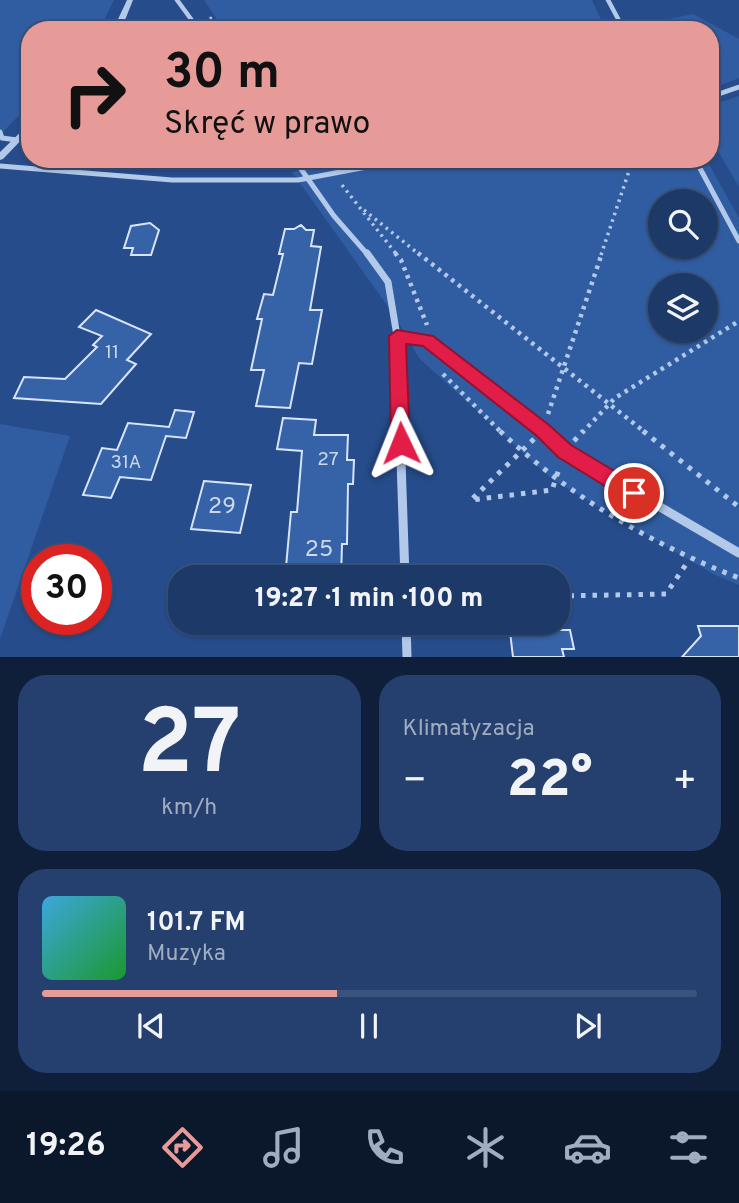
<!DOCTYPE html>
<html lang="pl">
<head>
<meta charset="utf-8">
<style>
  :root { --surface:#1c3968; --page:#25406e; --text:#f1f3f6; --muted:#a0acc0; --line:#3a537c; --accent:#e69b98 }
  body { margin:0; font-family:Overpass,sans-serif; background:var(--page); color:var(--text); height:100vh; display:flex; flex-direction:column; font-size:26px; white-space:nowrap }
  * { box-sizing:border-box; margin:0 }
  p { font-size:23px; color:var(--muted) }
  .icon { flex:none; width:38px; height:38px; fill:none; stroke:currentColor; stroke-width:2; stroke-linecap:round; stroke-linejoin:round }
  .map { position:relative; height:657px; overflow:hidden }
  .drawer { display:flex; flex-direction:column; gap:18px; padding:18px; background:#0f1f39; flex:1 }
  .drawer>* { flex:none }
  .top-card { position:absolute; left:21px; top:21px; width:698px; height:147px; border-radius:28px; box-shadow:0 2px 5px #0004,0 0 0 2px var(--line); background:#e69b98; color:#111; overflow:hidden }
  .tools { position:absolute; left:648px; top:189px; display:grid; gap:14px }
  .tools a { display:grid; place-items:center; width:70px; height:70px; border-radius:50%; background:var(--surface); box-shadow:0 2px 5px #0004,0 0 0 2px var(--line); font-size:35px }
  .speed { position:absolute; left:21px; top:544px; display:flex; gap:14px; font-size:35px; font-weight:700; text-align:center }
  .speed>* { display:grid; place-content:center; width:91px; height:91px; border-radius:50%; background:var(--surface); box-shadow:0 2px 5px #0004,0 0 0 2px var(--line); line-height:1 }
  .speed .limit { border:10px solid #d22; background:#fff; color:#111 }
  .pin { position:absolute; display:grid; place-items:center; width:60px; height:60px; color:#fff; margin:-30px; border:4px solid #fff; border-radius:50%; box-shadow:0 2px 7px #0007 }
  .me { position:absolute; width:77px; margin:-38px; rotate:358deg; stroke-linejoin:round; filter:drop-shadow(0 0 5px #0008) }
  .turn { display:flex; align-items:center; gap:24px; height:147px; padding:0 28px; font-size:32px }
  .turn .icon { width:91px; height:91px; stroke-width:2.5 }
  .turn b { display:block; font-size:49px; line-height:60px }
  .big { font-size:52px; font-weight:800; line-height:1.1 }
  .drawer .tile { flex:1; display:flex; flex-direction:column; justify-content:center; gap:10px; min-width:0; padding:0 24px; border-radius:28px; background:var(--page) }
  .drawer .dial { align-items:center; gap:0 }
  .dial b { font-size:91px; line-height:1 }
  .song { display:flex; align-items:center; gap:21px }
  .cover { width:84px; height:84px; border-radius:10px; background:linear-gradient(135deg,hsl(200 70% 55%),hsl(130 70% 35%)) }
  .played { height:7px; border-radius:4px; background:linear-gradient(90deg,var(--accent) 45%,var(--line) 45%) }
  .keys { display:flex; justify-content:space-around; direction:ltr }
  .heat { display:flex; justify-content:space-between; align-items:center; font-size:38px; direction:ltr }
  .drawer .tiles { flex:1; display:grid; gap:18px; grid-template-columns:1fr 1fr }
  .tile:last-child { grid-column:span 2 }
  .trip { position:absolute; left:168px; top:565px; width:402px; height:70px; border-radius:28px; background:var(--surface); box-shadow:0 2px 5px #0004,0 0 0 2px var(--line); font-weight:800; line-height:70px; text-align:center }
  .tab-bar { display:flex; height:112px; justify-content:space-around; align-items:center; background:#0b172a; color:var(--muted) }
  .tab-bar .icon { width:49px; height:49px }
  .tab-bar .current { color:var(--accent) }
  .tab-bar b { font-size:32px; color:var(--text) }
  .map>svg:first-child { display:block }
  .green { fill:#305da2; fill-rule:evenodd }
  .building { fill:#3662a7; stroke:#d8e4f8; stroke-width:2 }
  .lines { fill:none; stroke-linecap:round; stroke-linejoin:round }
  .path-far3 { stroke:#b3c9ea; stroke-width:2.5; stroke-dasharray:2.5 3.5; stroke-linecap:butt }
  .path-far2 { stroke:#b3c9ea; stroke-width:3.5; stroke-dasharray:2.5 4.5; stroke-linecap:butt }
  .path-far1 { stroke:#b3c9ea; stroke-width:4.5; stroke-dasharray:3.5 5; stroke-linecap:butt }
  .path { stroke:#b3c9ea; stroke-width:5; stroke-dasharray:4.5 7; stroke-linecap:butt }
  .minor-far3 { stroke:#b3c9ea; stroke-width:4.5 }
  .minor-far2 { stroke:#b3c9ea; stroke-width:5 }
  .minor-far1 { stroke:#b3c9ea; stroke-width:7 }
  .minor { stroke:#b3c9ea; stroke-width:9 }
  .tertiary { fill:#b3c9ea; fill-rule:evenodd }
  .route { fill:#e11d48; stroke:#92132f; stroke-width:2 }
  .labels { text-anchor:middle; dominant-baseline:central; stroke-width:7; stroke-linejoin:round; paint-order:stroke }
  .number-label { font-size:19px; fill:#cdd8e9 }
  .near-number-label { font-size:23px; fill:#cdd8e9 }
</style>
</head>
<body>
<div class="map">
<svg width="739" height="657" viewBox="0 0 739 657">
  <rect width="100%" height="100%" fill="#264c8b"/>
  <path class="green" d="M0,0H114L99,30H30V104L0,135Z
    M204,0H592L606,30H224Z
    M693,14L739,39V78L711,89L710,30H616Z
    M739,96V187L711,139L710,106Z
    M312,159H706L739,218V585L715,575L553,480L419,358L396,318L292,172L316,165ZM660,201H705V247H660ZM660,285H705V331H660Z
    M0,424L70,436L0,639Z"/>
  <path class="building" d="M150,223L159,230L151,255H131L133,248H124L131,226Z
    M301,225L306,230H314L311,246L321,247L310,310H322L312,364L299,363L290,408L256,406L264,370H251L262,319H257L264,294L273,295L283,254H279L285,229H294Z
    M96,310L151,334L127,360L136,364L101,404L14,398L24,377L65,379L97,347L93,345L102,336L79,327Z
    M175,410L194,412L186,438L166,436L151,480L120,477L111,498L83,495L102,448L117,450L128,423L169,427Z
    M283,418L316,420L314,435H348L347,460H354L353,484H348L347,544H342L341,578H285L291,512H297L302,451L277,449Z
    M204,481L251,485L240,533L191,529Z
    M509,623H558L559,630H570L574,649H562L564,657H513Z
    M698,626H739V657H682L701,636Z"/>
  <g class="lines">
    <path class="path-far3" d="M210,17L220,30"/>
    <path class="path-far2" d="M342,185L397,255
      M364,210L420,255
      M601,255L633,159"/>
    <path class="path-far1" d="M395,253L401,260L427,325
      M418,253L646,433
      M443,374L502,433
      M548,414L602,253
      M582,433L615,398L739,321"/>
    <path class="path" d="M500,431C569,496 651,544 739,578
      M643,431L739,507
      M534,439L471,500L552,490L560,466
      M574,441L583,431
      M558,596L666,594L689,560"/>
    <path class="minor-far3" d="M177,0L199,30
      M608,0L624,30
      M710,97L739,87"/>
    <path class="minor-far2" d="M0,132L2,138L17,140
      M294,159L334,216L368,255
      M695,159L739,241
      M0,166L172,180H298L409,159"/>
    <path class="minor-far1" d="M367,253L388,282L397,336L400,433
      M397,336L427,340L547,433"/>
    <path class="minor" d="M400,431L405,578
      M545,431L564,451L739,553
      M406,623L407,657"/>
    <path class="tertiary" d="M127,0H133L121,30H113Z
      M30,123V131L3,159L0,160V152Z"/>
  </g>
  <path class="route" d="M397,330L433,336L549,425L571,445L641,487L644,493L641,500L634,502L628,500L558,457L537,436L423,346L406,344L410,443L407,449L401,451L394,449L391,443L389,336Z"/>
  <g class="labels">
    <g class="number-label">
      <text x="112" y="353">11</text>
      <text x="328" y="460">27</text>
      <text x="126" y="463">31A</text>
    </g>
    <g class="near-number-label">
      <text x="222" y="507">29</text>
      <text x="319" y="550">25</text>
    </g>
  </g>
</svg>
<div class="tools">
<a><svg class="icon" aria-label="search" viewBox="0 0 24 24"><circle cx="10" cy="10" r="6"/><path d="M15 15l6 6"/></svg></a>
<a><svg class="icon" aria-label="layers" viewBox="0 0 24 24"><path d="M12 4l9 5-9 5-9-5zM3 14l9 5 9-5"/></svg></a>
</div>
<div class="speed"><div class="limit">30</div></div>
<div class="pin" style="left:634px;top:493px;background:#d93025"><svg class="icon" aria-label="arrive" viewBox="0 0 24 24"><path d="M6 21V4h12l-3 4 3 4H6"/></svg></div>
<svg class="me" style="left:401px;top:443px" viewBox="-20 -20 40 40"><path d="M0-17L14 15 0 8-14 15z" fill="#e11d48" stroke="#fff" stroke-width="4"/></svg>
<div class="trip">19:27 · 1 min · 100 m</div>
<div class="top-card">
<div class="turn"><svg class="icon" aria-label="right" viewBox="0 0 24 24"><path d="M7 20v-9h11M14 6l5 5-5 5"/></svg><div><b>30 m</b>Skręć w prawo</div></div>
</div>
</div>
<section class="drawer">
<div class="tiles">
<div class="tile dial"><b>27</b><p>km/h</p></div>
<div class="tile"><p>Klimatyzacja</p>
<div class="heat"><a>−</a><b class="big">22°</b><a>+</a></div>
</div>
<div class="tile">
<div class="song"><i class="cover"></i><div><b>101.7 FM</b><p>Muzyka</p></div></div>
<div class="played"></div>
<div class="keys"><svg class="icon" aria-label="previous" viewBox="0 0 24 24"><path d="M18 5L8 12l10 7zM5 5v14"/></svg><svg class="icon" aria-label="pause" viewBox="0 0 24 24"><path d="M8 5v14M16 5v14"/></svg><svg class="icon" aria-label="next" viewBox="0 0 24 24"><path d="M6 5l10 7-10 7zM19 5v14"/></svg></div>
</div>
</div>
</section>
<nav class="tab-bar">
<b>19:26</b>
<svg class="icon current" aria-label="directions" viewBox="0 0 24 24"><path d="M12 3l9 9-9 9-9-9zM9 14v-3h6M13 9l2 2-2 2"/></svg>
<svg class="icon" aria-label="music" viewBox="0 0 24 24"><path d="M9 18V5l10-2v13"/><circle cx="6" cy="18" r="3"/><circle cx="16" cy="16" r="3"/></svg>
<svg class="icon" aria-label="phone" viewBox="0 0 24 24"><path d="M5 4h4l2 5-3 2q2 4 5 5l2-3 5 2v4C11 20 4 13 5 4z"/></svg>
<svg class="icon" aria-label="climate" viewBox="0 0 24 24"><path d="M12 3v18M4 7l16 10M4 17L20 7"/></svg>
<svg class="icon" aria-label="car" viewBox="0 0 24 24"><path d="M5 17H2v-5l4-1 3-4h7l3 4 3 1v5h-3M9 17h6M6 11h13"/><circle cx="7" cy="17" r="2"/><circle cx="17" cy="17" r="2"/></svg>
<svg class="icon" aria-label="filters" viewBox="0 0 24 24"><path d="M4 7h16M4 17h16"/><circle cx="9" cy="7" r="2"/><circle cx="15" cy="17" r="2"/></svg>
</nav>
</body>
</html>
